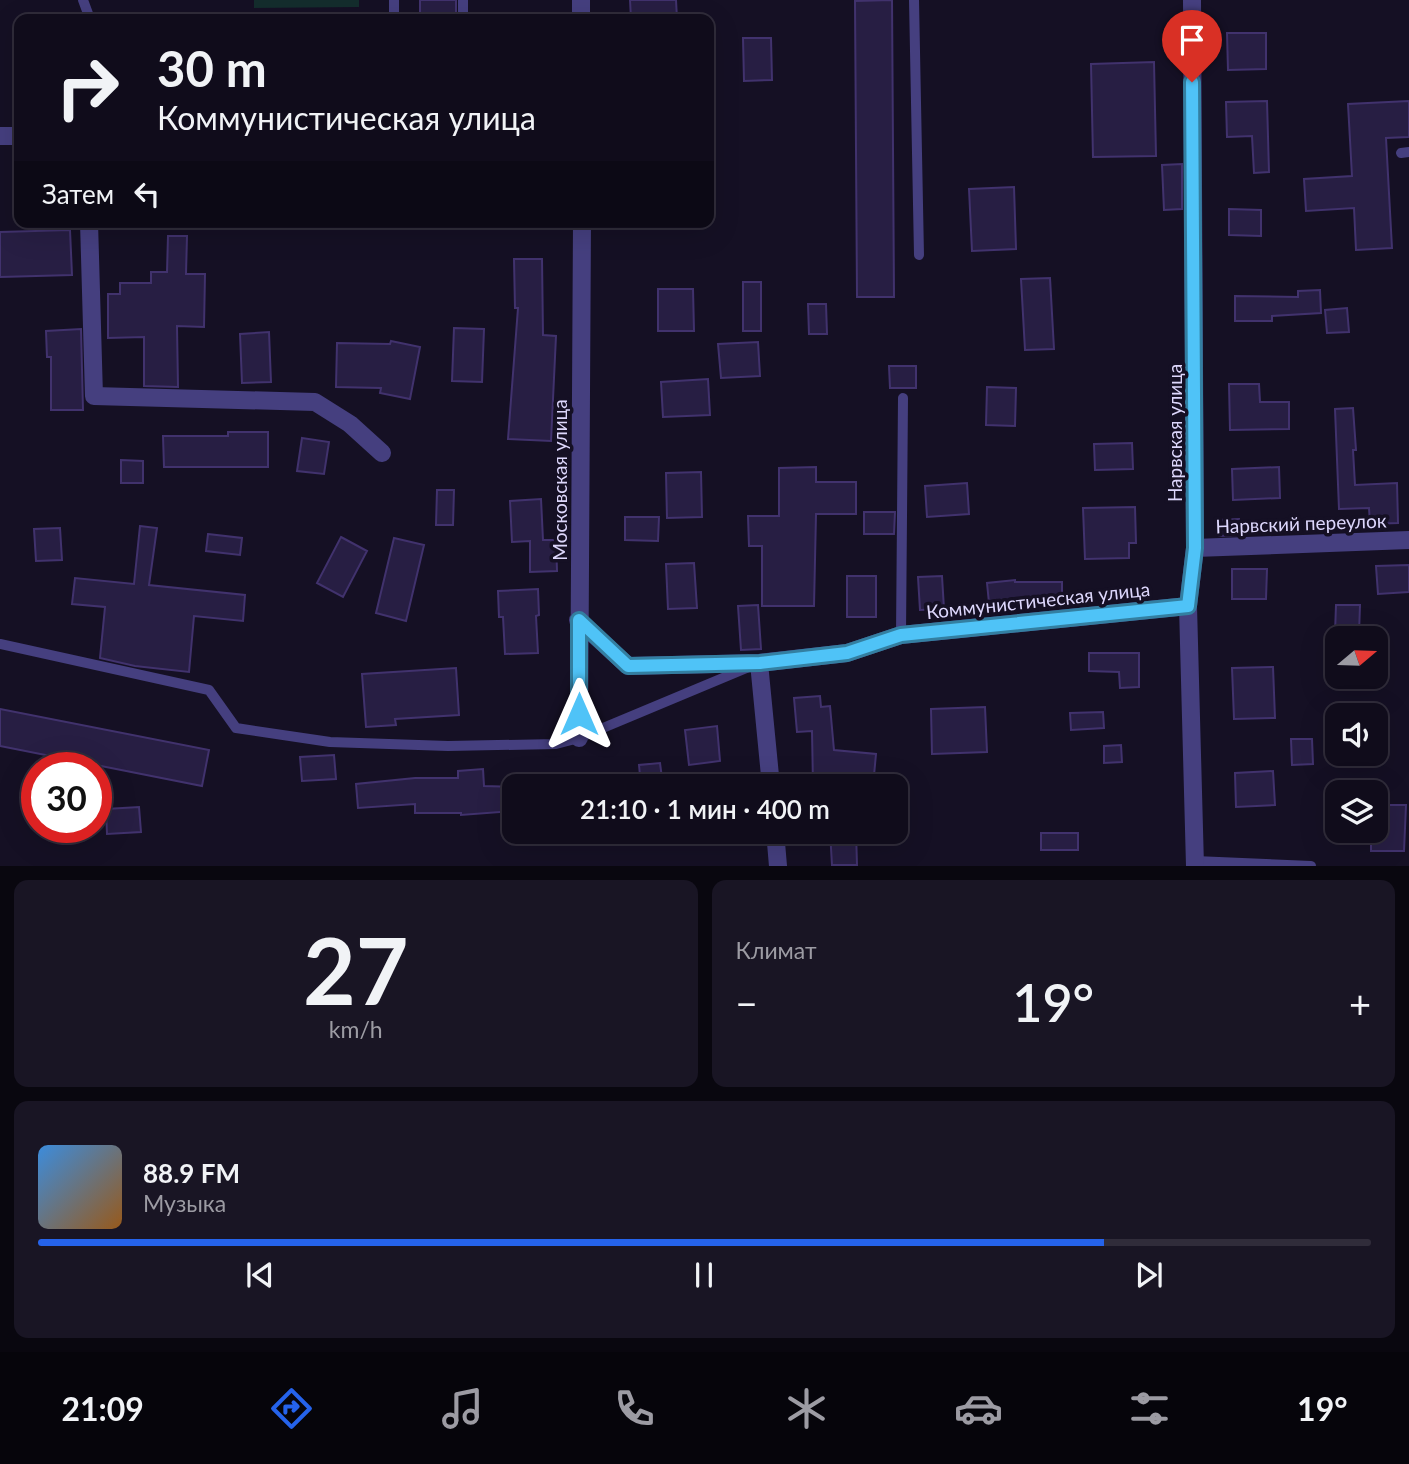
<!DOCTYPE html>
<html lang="ru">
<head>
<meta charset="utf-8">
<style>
  :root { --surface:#100c1b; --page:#191524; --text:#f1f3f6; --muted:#9c9ba3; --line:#302c3a; --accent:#2563eb }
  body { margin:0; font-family:Lato,sans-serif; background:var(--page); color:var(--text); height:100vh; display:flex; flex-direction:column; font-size:26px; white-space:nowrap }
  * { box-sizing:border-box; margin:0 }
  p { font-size:23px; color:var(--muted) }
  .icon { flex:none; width:38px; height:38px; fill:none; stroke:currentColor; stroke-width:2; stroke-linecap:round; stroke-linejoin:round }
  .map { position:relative; height:866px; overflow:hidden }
  .sheet { display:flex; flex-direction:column; gap:14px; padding:14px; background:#09070f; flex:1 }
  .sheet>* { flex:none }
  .banner { position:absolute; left:14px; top:14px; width:700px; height:214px; border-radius:14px; box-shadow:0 7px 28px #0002,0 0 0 2px var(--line); background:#100c1b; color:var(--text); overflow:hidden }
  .needle { width:46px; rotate:71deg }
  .fabs { position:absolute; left:1325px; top:626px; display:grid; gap:14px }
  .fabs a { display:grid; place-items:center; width:63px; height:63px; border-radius:14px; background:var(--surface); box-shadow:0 7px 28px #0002,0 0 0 2px var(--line); font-size:35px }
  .speed { position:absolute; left:21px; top:752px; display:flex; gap:14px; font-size:35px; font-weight:700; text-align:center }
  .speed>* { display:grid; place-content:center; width:91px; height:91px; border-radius:50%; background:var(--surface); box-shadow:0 7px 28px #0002,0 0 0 2px var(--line); line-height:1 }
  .speed .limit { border:10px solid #d22; background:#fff; color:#111 }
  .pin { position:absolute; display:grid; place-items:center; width:60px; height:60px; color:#fff; margin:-72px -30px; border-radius:50% 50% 50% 0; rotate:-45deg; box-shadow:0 0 7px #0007 }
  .pin .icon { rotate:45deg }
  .me { position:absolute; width:77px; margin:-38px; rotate:0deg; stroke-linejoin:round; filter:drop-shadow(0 0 5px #0008) }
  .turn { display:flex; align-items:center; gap:24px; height:147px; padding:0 28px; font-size:32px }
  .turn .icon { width:91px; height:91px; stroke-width:2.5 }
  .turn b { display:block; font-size:49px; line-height:60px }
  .then { display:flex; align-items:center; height:66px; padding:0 28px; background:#0003; gap:14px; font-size:26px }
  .big { font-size:52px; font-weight:600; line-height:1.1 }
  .sheet .widget { flex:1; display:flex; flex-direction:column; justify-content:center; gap:10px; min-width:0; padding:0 24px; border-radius:14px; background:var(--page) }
  .sheet .dial { align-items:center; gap:0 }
  .dial b { font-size:91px; line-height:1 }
  .song { display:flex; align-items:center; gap:21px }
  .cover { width:84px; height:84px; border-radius:10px; background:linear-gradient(135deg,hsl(210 70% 55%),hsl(30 70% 35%)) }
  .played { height:7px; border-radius:4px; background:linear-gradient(90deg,var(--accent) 80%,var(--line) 80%) }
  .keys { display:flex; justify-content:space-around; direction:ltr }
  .heat { display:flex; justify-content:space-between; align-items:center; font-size:38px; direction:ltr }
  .sheet .tiles { flex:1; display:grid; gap:14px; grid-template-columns:1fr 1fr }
  .widget:last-child { grid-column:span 2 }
  .trip { position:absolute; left:502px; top:774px; width:406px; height:70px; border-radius:14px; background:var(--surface); box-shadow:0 7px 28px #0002,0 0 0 2px var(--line); font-weight:600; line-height:70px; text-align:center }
  .menu { display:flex; height:112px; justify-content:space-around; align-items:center; background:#06050b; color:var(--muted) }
  .menu .icon { width:49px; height:49px }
  .menu .active { color:var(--accent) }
  .menu b { font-size:32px; color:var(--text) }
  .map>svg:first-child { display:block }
  .green { fill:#142d2d }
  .building { fill:#271e43; stroke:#41326d; stroke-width:2 }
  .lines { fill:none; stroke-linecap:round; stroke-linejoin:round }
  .service { stroke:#453f7f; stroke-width:10 }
  .minor { stroke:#453f7f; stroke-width:18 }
  .route-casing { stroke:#337fa1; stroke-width:18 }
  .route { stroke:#4fc3f7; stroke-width:12 }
  .labels { text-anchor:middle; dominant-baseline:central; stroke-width:7; stroke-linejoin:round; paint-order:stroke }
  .street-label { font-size:19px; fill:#ddd7fc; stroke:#151024 }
</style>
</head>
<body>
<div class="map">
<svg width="1409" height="866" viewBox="0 0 1409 866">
  <rect width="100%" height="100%" fill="#151024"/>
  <path class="green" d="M254,0H359V7L254,8Z"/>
  <path class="building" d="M420,0H456V19H420Z
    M630,0H676L677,19H631Z
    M892,0L894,297H857L855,1Z
    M1227,33H1266V69L1228,70Z
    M743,38H771L772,80L744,81Z
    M1154,62L1156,156L1093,157L1091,64Z
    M1267,101L1269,172L1254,173L1252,136L1227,137L1226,102Z
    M1409,101V137L1386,138L1392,248L1356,250L1354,208L1306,211L1304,179L1352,176L1348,104Z
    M1182,164V209L1164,210L1162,165Z
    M1014,187L1016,249L972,251L969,189Z
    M1229,209L1261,210V236L1229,235Z
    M70,230L72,275L0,277V232Z
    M168,236H187L186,274H205L204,327L177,326L178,387L144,386V337L108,338V294H120V283H151V272H167Z
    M514,259H542L543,335L556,336L551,441L508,439L518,308H515Z
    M1050,278L1054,349L1025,350L1021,279Z
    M743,282H761V331H743Z
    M658,289H693L694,331H658Z
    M1320,290L1321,313L1272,316V321H1235V296L1298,297V291Z
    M808,304H826L827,334H809Z
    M1347,308L1349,332L1327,333L1325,310Z
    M454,328L484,329L482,382L452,381Z
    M81,329L83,410H51V357H47L46,331Z
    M269,332L271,382L242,383L240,334Z
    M391,341L420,347L410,399L380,393L381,388L336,387L337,343L390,344Z
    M758,342L760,376L721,378L718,344Z
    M889,366H916V388H890Z
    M708,379L710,415L663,417L661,382Z
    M1229,384H1259L1260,402H1289V429L1230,430Z
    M987,387L1016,388L1015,426L986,425Z
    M1353,408L1356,450H1353L1355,485L1397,483L1398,523L1370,524L1369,508L1339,509L1335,409Z
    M228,432H268V467H164L163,436H228Z
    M302,438L329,442L324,474L297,471Z
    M1132,443L1133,469L1095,470L1094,444Z
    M121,460L143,461V483H121Z
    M816,467V482H856V514H816L814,606H762V546H749L748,516H779V468Z
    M1279,467L1280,498L1233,500L1232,469Z
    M701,472L702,517L667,518L666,473Z
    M967,483L969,514L927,517L925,486Z
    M437,490H454L453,525H436Z
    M541,499L543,540H556L557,571L530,572V541L512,542L510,501Z
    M1135,507L1136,543H1129V558L1085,559L1083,508Z
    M864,512H895L894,534H864Z
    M625,517H659L658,541L625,540Z
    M1239,519L1240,535L1219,536L1218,520Z
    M140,526L157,528L149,585L245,595L243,621L194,616L189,672L135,666L100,658L105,607L72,604L75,578L134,584Z
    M60,528L62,560L36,561L34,529Z
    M208,534L242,538L240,555L206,551Z
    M341,537L367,551L343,597L317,583Z
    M394,538L424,545L406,621L376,613Z
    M694,563L697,608L668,609L666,564Z
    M1409,565V592L1378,594L1376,566Z
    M1232,569H1267L1266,599H1232Z
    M847,576H876V617H847Z
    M942,576L944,609L920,610L918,577Z
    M1015,580V582H1062V603H1018V610L990,613L987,583Z
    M538,589L539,615L536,616L538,653L505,654L503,617H499L498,591Z
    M758,605L761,649L741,650L738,606Z
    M1336,605H1360L1359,634L1335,633Z
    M1089,653H1139V687L1120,688L1119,672L1089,671Z
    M1273,667L1275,718L1234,719L1232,668Z
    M456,668L459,715L395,719L396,725L366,727L362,674Z
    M820,696L821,707L830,706L834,750L876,754L873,786L813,785L812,731L797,732L794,698Z
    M985,707L987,752L932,754L931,709Z
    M0,709L209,750L202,786L0,746Z
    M1103,712L1104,728L1071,730L1070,713Z
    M717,726L720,761L689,765L685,730Z
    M1291,739H1312L1313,764L1292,765Z
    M1121,745L1122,762L1104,763V746Z
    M334,755L336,779L302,781L300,757Z
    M660,763L663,786H641L639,765Z
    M483,769L484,786L514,787V811L461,815V813H415V804L358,808L356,784L415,778H458V771Z
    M1273,771L1275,805L1236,807L1235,773Z
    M1380,805H1406L1404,851H1371V831L1380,829Z
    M139,807L141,832L107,834L106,809Z
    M830,831H856L857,865H832Z
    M1041,833H1078V850H1041Z"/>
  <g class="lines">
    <path class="service" d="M83,0L90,19
      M394,0V19
      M463,0V19
      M914,0L919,255
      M1401,153L1409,152
      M901,635L903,398
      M0,644L209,690L236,728L330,742L448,746L556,744L579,738L749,667
      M1195,861L1311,866"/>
    <path class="minor" d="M581,0V19
      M1192,0L1195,548L1188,606L1195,866
      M0,136H19
      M89,222L94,396L315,402L350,424L382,453
      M1195,548L1409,540
      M578,620L628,666L759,663L847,653L901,635L1188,606
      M759,663L771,786
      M579,738L582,222
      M775,831L778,866"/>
  </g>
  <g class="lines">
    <defs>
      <path id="route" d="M579,714V620L628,666L760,663L847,653L901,635L1188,606L1195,548L1192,82"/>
    </defs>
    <use href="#route" class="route-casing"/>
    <use href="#route" class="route"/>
  </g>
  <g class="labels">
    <g class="street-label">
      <text transform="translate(1174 433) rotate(-90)">Нарвская улица</text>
      <text transform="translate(559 480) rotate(-90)">Московская улица</text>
      <text transform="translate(1301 523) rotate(-2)">Нарвский переулок</text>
      <text transform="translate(1038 600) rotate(-6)">Коммунистическая улица</text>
    </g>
  </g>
</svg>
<div class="fabs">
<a><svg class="needle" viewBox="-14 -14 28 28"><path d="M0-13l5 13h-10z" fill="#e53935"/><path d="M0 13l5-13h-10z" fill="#9c9ba3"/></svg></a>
<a><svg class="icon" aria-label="sound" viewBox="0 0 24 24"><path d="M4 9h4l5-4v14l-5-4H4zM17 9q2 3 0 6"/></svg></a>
<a><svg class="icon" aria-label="layers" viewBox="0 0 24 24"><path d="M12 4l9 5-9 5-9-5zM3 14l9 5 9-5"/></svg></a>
</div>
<div class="speed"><div class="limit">30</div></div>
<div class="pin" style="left:1192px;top:82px;background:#d93025"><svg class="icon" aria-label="arrive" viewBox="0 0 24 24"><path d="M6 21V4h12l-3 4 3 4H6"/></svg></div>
<svg class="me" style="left:579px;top:714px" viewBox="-20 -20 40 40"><path d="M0-17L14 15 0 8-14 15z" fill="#4fc3f7" stroke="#fff" stroke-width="4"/></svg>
<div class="trip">21:10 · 1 мин · 400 m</div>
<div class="banner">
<div class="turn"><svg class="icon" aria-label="right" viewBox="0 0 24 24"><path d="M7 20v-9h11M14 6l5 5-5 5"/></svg><div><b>30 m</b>Коммунистическая улица</div></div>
<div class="then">Затем<svg class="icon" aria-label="left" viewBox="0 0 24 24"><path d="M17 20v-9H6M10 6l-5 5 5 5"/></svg></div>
</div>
</div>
<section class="sheet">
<div class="tiles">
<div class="widget dial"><b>27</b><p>km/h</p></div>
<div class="widget"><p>Климат</p>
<div class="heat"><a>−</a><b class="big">19°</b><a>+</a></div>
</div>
<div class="widget">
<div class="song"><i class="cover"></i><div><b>88.9 FM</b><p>Музыка</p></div></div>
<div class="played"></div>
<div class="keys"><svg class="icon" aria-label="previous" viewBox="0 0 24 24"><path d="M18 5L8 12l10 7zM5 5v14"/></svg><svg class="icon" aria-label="pause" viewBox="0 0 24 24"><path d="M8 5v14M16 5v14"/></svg><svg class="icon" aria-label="next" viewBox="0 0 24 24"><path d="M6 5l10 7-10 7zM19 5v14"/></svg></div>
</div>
</div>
</section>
<nav class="menu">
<b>21:09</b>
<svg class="icon active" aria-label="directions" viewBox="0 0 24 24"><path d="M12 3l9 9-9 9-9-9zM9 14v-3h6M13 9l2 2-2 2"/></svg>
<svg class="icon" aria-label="music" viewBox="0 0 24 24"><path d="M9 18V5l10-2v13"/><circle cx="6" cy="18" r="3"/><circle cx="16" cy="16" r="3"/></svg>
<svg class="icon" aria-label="phone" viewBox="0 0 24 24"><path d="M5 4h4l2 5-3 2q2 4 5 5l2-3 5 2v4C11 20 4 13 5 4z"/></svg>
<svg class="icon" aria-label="climate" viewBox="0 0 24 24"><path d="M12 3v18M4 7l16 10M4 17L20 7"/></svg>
<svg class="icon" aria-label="car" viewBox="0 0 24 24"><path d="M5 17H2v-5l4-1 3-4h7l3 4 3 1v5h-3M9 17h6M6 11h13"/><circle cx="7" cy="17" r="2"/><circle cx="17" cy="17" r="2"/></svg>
<svg class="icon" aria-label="filters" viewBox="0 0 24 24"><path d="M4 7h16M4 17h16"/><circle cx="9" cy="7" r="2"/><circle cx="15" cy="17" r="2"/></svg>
<b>19°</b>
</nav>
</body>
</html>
